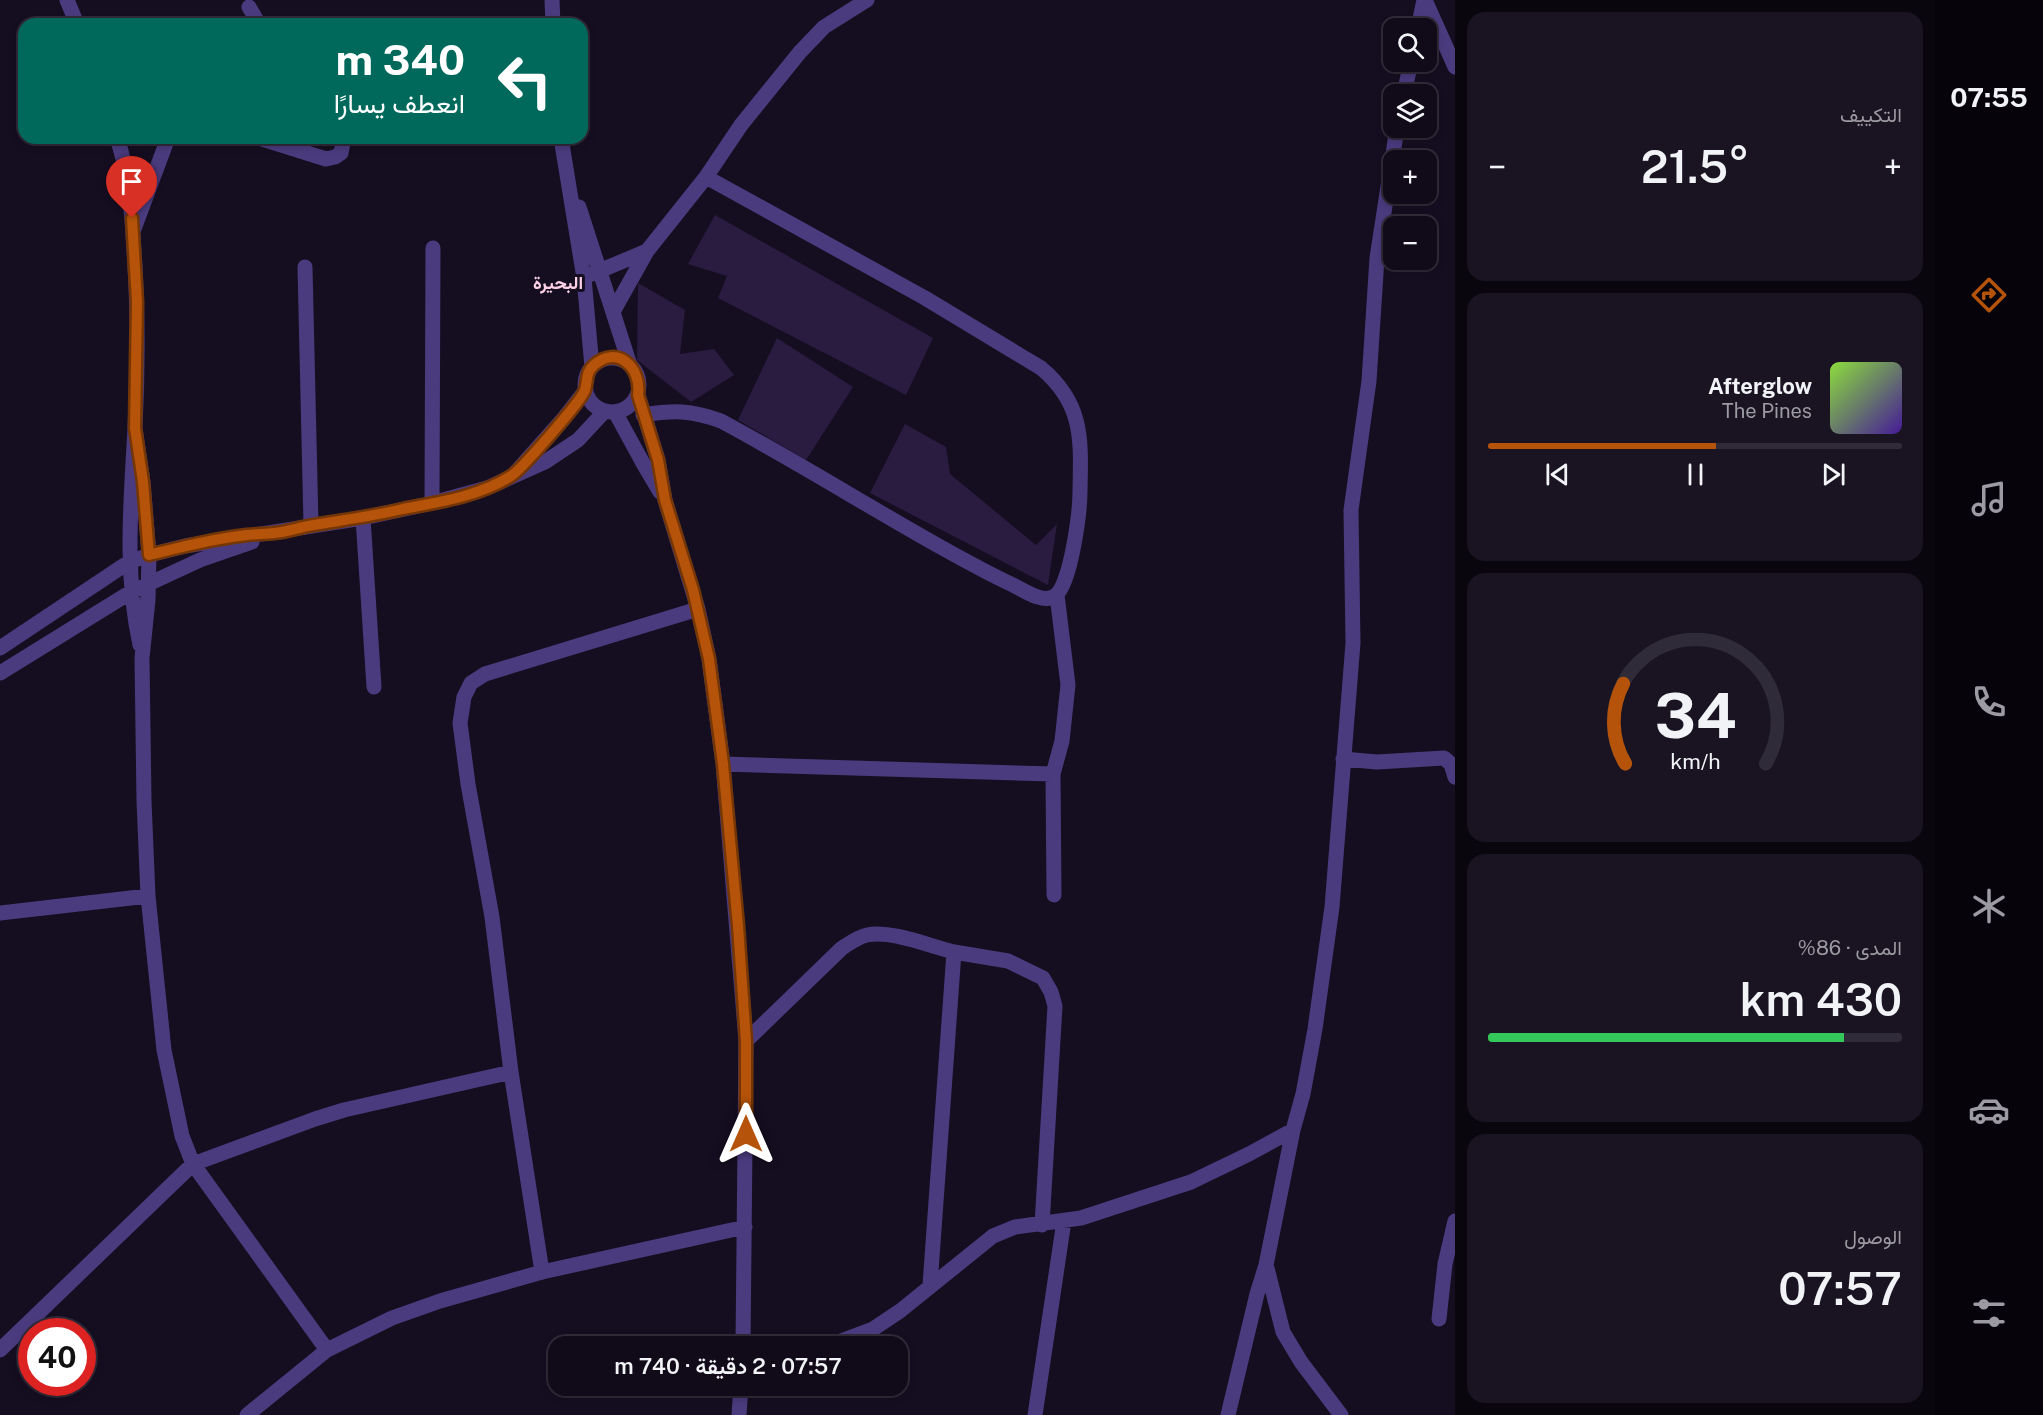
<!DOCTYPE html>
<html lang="ar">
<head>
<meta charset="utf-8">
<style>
  :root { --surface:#100a19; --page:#191322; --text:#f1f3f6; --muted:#9c9aa2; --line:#302b38; --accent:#b45309 }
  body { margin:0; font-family:"Public Sans",Vazirmatn,sans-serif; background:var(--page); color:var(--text); direction:rtl; height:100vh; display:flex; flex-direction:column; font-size:22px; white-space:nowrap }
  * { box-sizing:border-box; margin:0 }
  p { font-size:20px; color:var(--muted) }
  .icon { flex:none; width:33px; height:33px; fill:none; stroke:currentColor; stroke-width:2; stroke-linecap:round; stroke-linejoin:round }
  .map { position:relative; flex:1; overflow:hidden; direction:ltr }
  .sheet { display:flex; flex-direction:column; gap:12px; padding:12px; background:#09060e; width:480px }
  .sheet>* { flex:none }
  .guide { position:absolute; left:18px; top:18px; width:570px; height:126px; border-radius:18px; box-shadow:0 3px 9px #0003,0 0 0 2px var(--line); direction:rtl; background:#00695c; color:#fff; overflow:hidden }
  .buttons { position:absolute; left:1383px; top:18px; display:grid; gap:12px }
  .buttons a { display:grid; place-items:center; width:54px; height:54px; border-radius:12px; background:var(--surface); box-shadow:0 3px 9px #0003,0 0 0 2px var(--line); font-size:30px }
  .speed { position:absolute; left:18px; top:1318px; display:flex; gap:12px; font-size:30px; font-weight:700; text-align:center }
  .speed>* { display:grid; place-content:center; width:78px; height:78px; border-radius:50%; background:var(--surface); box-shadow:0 3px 9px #0003,0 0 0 2px var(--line); line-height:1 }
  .speed .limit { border:9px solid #d22; background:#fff; color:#111 }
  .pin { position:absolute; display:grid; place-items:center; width:51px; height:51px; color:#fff; margin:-62px -26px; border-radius:50% 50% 50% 0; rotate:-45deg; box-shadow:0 0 6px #0007 }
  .pin .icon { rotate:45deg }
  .me { position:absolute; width:66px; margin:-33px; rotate:0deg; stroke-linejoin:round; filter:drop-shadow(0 0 4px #0008) }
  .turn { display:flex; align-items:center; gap:21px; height:126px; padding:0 24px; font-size:27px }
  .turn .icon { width:78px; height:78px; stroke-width:2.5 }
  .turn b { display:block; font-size:42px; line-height:51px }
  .big { font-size:45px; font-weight:600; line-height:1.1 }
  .sheet .card { flex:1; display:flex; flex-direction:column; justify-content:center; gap:9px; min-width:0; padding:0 21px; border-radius:18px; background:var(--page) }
  .sheet .dial { align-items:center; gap:0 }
  .dial svg { height:156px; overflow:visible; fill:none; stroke:var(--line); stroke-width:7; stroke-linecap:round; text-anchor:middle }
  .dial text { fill:var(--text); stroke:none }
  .song { display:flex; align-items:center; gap:18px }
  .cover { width:72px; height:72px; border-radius:9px; background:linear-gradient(135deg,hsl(90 70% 55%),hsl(260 70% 35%)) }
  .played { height:6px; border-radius:3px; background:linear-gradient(90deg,var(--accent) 55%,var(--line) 55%) }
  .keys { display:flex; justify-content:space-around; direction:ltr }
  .heat { display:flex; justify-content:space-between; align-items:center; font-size:33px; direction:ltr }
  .charge { height:9px; border-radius:4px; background:linear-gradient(90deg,#34c759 86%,var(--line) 0) }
  .trip { position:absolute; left:548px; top:1336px; width:360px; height:60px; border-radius:18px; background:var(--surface); box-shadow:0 3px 9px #0003,0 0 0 2px var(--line); font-weight:600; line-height:60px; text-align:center; direction:rtl }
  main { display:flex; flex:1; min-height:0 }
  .dock { display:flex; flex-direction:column; width:108px; justify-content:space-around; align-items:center; background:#06040a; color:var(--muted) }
  .dock .icon { width:42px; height:42px }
  .dock .current { color:var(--accent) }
  .dock b { font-size:27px; color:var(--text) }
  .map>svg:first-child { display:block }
  .building { fill:#2a1b41 }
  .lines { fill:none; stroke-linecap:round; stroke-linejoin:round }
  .minor { stroke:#4a3b7e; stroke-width:15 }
  .route-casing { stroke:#753606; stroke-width:15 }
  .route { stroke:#b45309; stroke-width:10 }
  .labels { text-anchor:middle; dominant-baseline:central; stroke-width:6; stroke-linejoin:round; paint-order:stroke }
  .neighbourhood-label { font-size:18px; font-weight:bold; fill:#fdd1e5; stroke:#150e21 }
</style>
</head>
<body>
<main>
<nav class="dock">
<b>07:55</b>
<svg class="icon current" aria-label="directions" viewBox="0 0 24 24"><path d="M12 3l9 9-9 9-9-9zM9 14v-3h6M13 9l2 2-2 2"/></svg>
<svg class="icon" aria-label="music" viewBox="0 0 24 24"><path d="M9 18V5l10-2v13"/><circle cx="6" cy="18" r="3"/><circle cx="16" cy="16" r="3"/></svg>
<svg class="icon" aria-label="phone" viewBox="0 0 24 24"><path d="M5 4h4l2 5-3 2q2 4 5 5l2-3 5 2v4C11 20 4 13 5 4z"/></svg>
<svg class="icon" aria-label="climate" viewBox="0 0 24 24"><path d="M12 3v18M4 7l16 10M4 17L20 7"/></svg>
<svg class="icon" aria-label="car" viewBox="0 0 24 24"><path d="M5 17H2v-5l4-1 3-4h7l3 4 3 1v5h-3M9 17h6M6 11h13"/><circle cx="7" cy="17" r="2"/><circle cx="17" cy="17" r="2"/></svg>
<svg class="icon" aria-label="filters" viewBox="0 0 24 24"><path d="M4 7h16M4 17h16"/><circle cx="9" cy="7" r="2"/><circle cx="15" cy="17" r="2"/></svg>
</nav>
<section class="sheet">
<div class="card"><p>التكييف</p>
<div class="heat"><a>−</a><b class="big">21.5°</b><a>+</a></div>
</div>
<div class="card">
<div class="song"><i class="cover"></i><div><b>Afterglow</b><p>The Pines</p></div></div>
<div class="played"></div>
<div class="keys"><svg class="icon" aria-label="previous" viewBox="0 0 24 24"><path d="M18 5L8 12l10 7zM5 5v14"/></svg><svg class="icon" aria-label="pause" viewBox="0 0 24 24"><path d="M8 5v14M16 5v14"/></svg><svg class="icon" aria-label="next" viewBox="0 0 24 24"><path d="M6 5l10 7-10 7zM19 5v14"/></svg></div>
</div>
<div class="card dial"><svg viewBox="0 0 100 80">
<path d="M14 69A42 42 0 1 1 86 69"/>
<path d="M14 69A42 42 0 0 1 13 28" stroke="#b45309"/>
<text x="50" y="56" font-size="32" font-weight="700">34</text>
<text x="50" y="72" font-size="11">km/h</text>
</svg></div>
<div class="card"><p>المدى · 86%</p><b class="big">430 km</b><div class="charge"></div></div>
<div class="card"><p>الوصول</p><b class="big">07:57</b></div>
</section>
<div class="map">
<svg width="1455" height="1415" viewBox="0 0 1455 1415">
  <rect width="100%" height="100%" fill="#150e21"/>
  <path class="building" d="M715,215L933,338L906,395L718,298L727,276L688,264Z
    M638,283L685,310L680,354L714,349L734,375L691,402L637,360Z
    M777,338L853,387L806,460L738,420Z
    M905,424L946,447L950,474L1036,545L1057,524L1048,585L870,493Z"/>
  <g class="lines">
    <path class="minor" d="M67,0L77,24
      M552,0L553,24
      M1425,0L1455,67
      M249,7L259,24
      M1418,28L1424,0
      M1404,94L1411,62
      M117,138C129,173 132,213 134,250C138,309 138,369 135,428C131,502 124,571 140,645
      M259,138L326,159L335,157L341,153L344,138
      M561,138L584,278L592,367
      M579,207L630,365
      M134,229L168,138
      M305,267L311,525
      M592,274L647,251
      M614,310L647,251L706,177L741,125L800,52L824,27L867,0
      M585 385a27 27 0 1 1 54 0a27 27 0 1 1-54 0Z
      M638,395L658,460L665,500L698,609L709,659L723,764L746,1041L743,1347
      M615,412L644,465L660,492
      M643,415C674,410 691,410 721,421C794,460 864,504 937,545C962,559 987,573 1013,585C1021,589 1030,595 1038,597C1044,599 1050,599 1055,596C1071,585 1080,511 1080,491C1081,440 1084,404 1041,368L925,298L706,177
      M135,428L143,482L149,555L148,600L142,658L144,801L148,896L164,1050L182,1136L193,1164L327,1350
      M516,472L564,418L586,390
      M432,503L433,248
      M363,518L374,687
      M0,648L129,562L149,555L185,546L363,518L432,503L487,488L545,462L578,440L605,411
      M0,673L131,592L200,560L252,542
      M1343,759L1377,762L1444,758L1451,764L1455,777
      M723,764L1053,774L1062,741L1068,685L1057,595
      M1053,774L1054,895
      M0,913L148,896
      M954,952L1008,961L1043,978L1051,992L1055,1006L1042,1225
      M746,1041L842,948C850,943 858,937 867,935C892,930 929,946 954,952L930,1285
      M1267,1268L1283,1332L1301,1362L1341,1415
      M542,1272L511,1072L492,917L468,784L460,723L464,697L471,683L485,674L698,609
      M1439,1319L1445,1264L1455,1221
      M825,1347L873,1329L900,1311L993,1236L1015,1227L1081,1218L1191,1182L1249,1154L1293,1130
      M0,1350L193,1164L315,1119L344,1110L511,1072
      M247,1415L327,1350L392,1318L440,1301L542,1272L745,1227
      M739,1415L741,1386
      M1035,1415L1064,1221
      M1228,1415L1257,1294L1266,1265L1293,1130L1303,1094L1315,1029L1332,907L1353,643L1351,510L1369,381L1377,258L1397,128"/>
  </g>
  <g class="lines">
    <defs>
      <path id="route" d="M132,218L137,302L135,428L143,482L149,555C181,547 213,539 247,535C256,534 265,534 274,533C287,532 300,527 314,525C344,520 374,516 403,509C439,502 480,496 511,476C521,470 582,400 585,390C588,381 585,373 594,365C616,345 642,366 638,395L658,460L665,500L693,590L709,659L723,764L738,926L746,1041V1134"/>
    </defs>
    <use href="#route" class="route-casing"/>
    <use href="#route" class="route"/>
  </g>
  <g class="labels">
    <g class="neighbourhood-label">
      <text x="558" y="282">البحيرة</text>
    </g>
  </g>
</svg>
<div class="buttons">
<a><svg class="icon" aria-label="search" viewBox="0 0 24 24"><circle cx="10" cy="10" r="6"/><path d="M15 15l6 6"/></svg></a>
<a><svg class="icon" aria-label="layers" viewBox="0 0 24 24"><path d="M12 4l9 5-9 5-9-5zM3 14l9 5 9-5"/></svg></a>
<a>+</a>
<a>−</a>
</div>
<div class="speed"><div class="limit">40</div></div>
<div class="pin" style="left:132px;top:218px;background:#d93025"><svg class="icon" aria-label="arrive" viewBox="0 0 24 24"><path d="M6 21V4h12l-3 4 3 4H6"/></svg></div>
<svg class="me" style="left:746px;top:1134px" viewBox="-20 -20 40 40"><path d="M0-17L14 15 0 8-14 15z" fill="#b45309" stroke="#fff" stroke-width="4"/></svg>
<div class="trip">07:57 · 2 دقيقة · 740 m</div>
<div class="guide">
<div class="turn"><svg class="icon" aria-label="left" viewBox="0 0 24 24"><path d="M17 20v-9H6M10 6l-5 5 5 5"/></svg><div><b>340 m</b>انعطف يسارًا</div></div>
</div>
</div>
</main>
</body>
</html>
